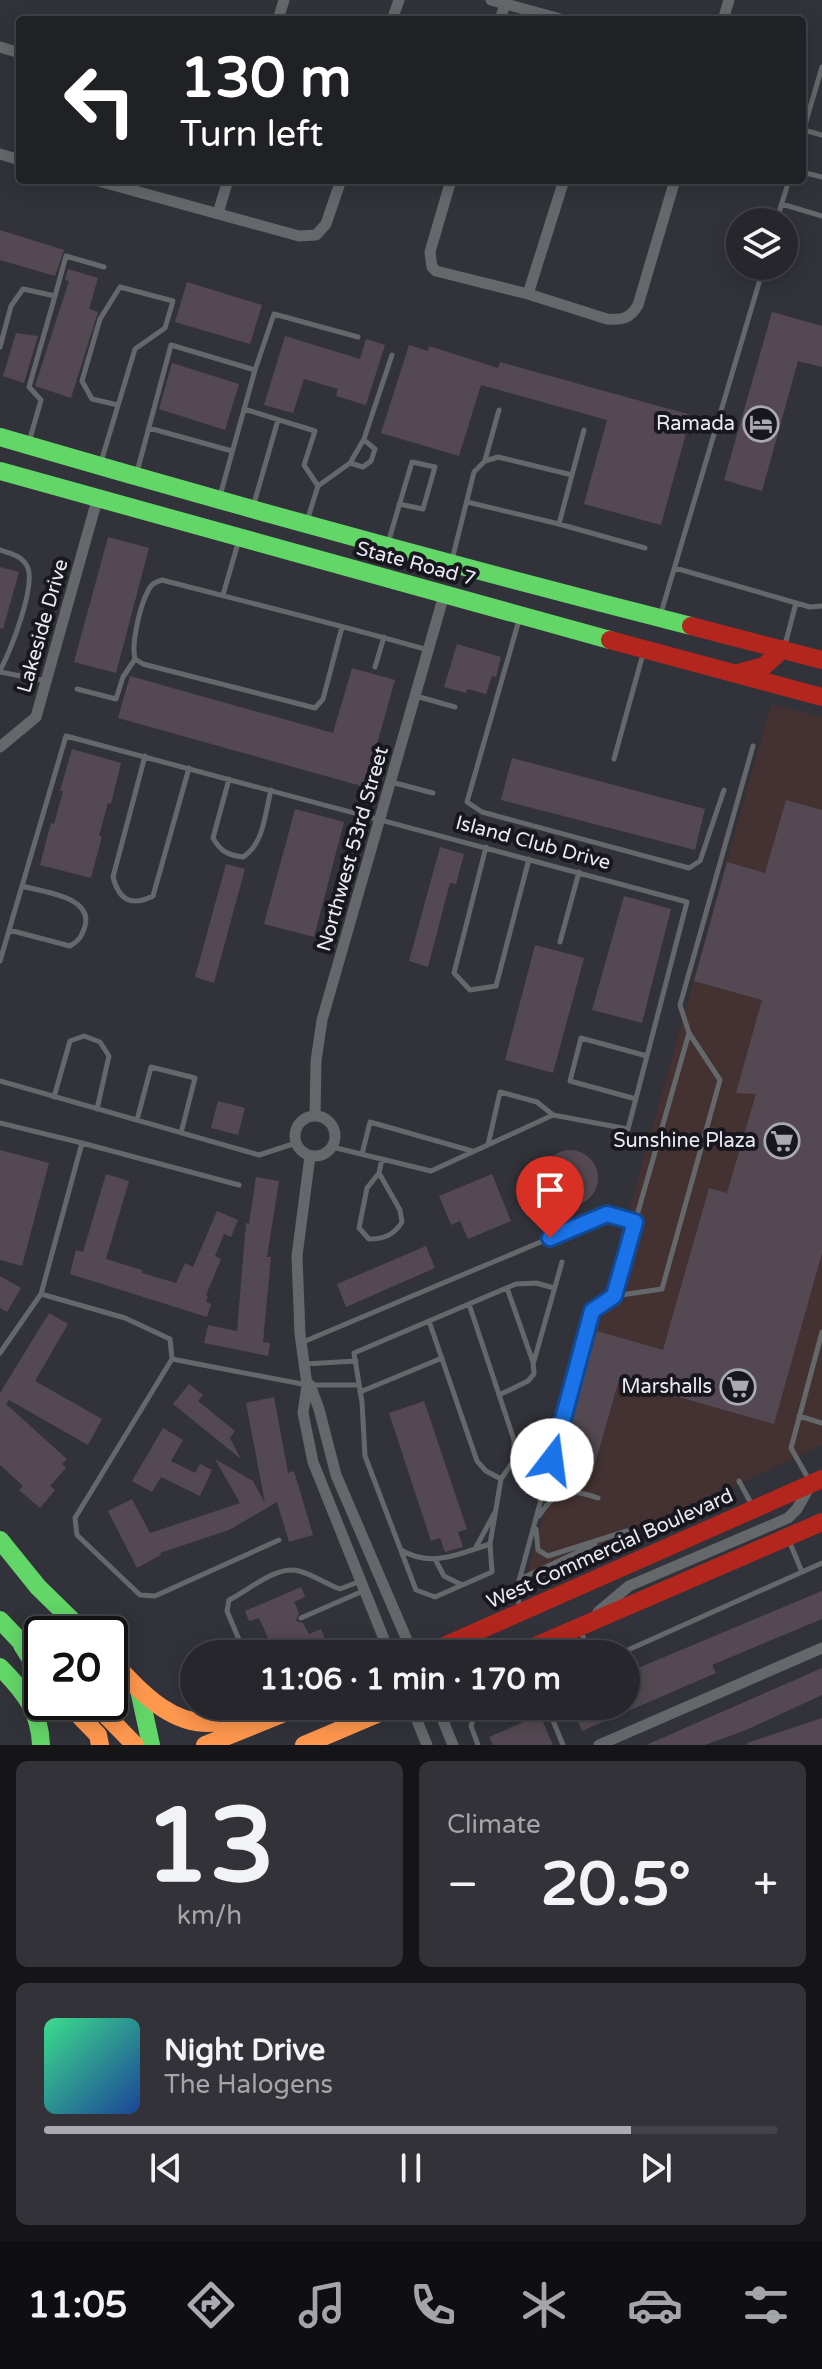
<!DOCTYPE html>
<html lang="en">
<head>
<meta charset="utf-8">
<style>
  :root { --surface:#26262c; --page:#323238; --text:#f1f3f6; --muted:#a4a5a9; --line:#424348; --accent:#aaaab3 }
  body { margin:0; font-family:"Varela Round",sans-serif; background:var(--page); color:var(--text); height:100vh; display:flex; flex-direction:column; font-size:30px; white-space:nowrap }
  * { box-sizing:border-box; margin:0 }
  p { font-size:26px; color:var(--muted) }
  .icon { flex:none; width:44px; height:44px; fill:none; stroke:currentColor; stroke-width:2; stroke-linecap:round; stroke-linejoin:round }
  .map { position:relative; height:1745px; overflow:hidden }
  .side { display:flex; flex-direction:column; gap:16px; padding:16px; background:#151518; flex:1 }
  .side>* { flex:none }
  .banner { position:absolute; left:16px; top:16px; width:790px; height:168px; border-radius:8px; box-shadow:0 4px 20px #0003,0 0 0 2px var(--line); background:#202124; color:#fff; overflow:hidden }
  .buttons { position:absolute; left:726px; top:208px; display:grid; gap:16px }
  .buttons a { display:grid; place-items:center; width:72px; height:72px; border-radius:50%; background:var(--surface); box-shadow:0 4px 20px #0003,0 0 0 2px var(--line); font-size:40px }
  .speed { position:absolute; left:24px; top:1616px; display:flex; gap:16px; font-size:40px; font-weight:700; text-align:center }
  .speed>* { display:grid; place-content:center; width:104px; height:104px; border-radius:50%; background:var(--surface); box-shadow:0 4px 20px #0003,0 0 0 2px var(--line); line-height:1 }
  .speed .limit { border:4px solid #111; border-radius:12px; background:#fff; color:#111 }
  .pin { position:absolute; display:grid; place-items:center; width:68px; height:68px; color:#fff; margin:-82px -34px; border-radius:50% 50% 50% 0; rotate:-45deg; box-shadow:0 0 8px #0007 }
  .pin .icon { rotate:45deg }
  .me { position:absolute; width:88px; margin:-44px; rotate:15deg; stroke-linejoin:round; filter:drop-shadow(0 0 6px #0008) }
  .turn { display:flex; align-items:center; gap:28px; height:168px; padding:0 32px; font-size:36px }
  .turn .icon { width:104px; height:104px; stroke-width:2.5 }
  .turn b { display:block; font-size:56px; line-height:68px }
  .big { font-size:60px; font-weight:700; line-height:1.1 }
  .side .card { flex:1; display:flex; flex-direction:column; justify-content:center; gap:12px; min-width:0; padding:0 28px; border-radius:12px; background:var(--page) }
  .side .dial { align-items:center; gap:0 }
  .dial b { font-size:104px; line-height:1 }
  .song { display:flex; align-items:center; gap:24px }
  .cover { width:96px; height:96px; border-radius:12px; background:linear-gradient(135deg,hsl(150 70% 55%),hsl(220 70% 35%)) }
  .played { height:8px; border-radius:4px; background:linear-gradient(90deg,var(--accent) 80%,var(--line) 80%) }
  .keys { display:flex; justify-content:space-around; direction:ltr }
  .heat { display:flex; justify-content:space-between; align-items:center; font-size:44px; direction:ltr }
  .side .tiles { flex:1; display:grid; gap:16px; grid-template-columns:1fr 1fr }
  .card:last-child { grid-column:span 2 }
  .trip { position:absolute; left:180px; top:1640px; width:460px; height:80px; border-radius:40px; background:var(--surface); box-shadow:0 4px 20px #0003,0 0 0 2px var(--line); font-weight:700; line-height:80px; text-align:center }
  .dock { display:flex; height:128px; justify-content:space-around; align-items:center; background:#0f0f12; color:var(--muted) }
  .dock .icon { width:56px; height:56px }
  .dock .selected { color:var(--accent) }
  .dock b { font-size:36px; color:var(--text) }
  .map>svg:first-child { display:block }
  .commercial { fill:#433231 }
  .building { fill:#544952 }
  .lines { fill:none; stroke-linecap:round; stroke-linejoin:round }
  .lane { stroke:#65686a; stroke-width:5 }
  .street { stroke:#65686a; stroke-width:11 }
  .fast { stroke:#63d668; stroke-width:18 }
  .slow { stroke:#ff974d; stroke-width:18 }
  .jam { stroke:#b3261e; stroke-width:18 }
  .route-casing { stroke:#114b97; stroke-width:20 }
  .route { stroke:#1a73e8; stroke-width:14 }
  .labels { text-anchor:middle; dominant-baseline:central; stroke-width:8; stroke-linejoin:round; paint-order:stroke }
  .poi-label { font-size:20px; fill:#ebeaf4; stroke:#18171e; text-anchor:end }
  .street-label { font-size:20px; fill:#ebeaf4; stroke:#18171e }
</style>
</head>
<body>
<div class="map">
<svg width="822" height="1745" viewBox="0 0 822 1745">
  <rect width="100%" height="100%" fill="#32323a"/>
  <path class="commercial" d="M771,704L822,717V1445L524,1585Z"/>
  <path class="building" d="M0,230L64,250L55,276L0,260Z
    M68,269L98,278L89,309L98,312L71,398L35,386L69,281L65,280Z
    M187,282L262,305L250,344L175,322Z
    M772,312L822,326V367L798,361L762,491L724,480Z
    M16,333L38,336L24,383L3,376Z
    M285,336L360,359L366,339L385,345L366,405L336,396L338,389L304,379L293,413L264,405Z
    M409,345L428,351L429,346L498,368L500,362L691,415L661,525L584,504L607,420L481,385L459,456L381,433Z
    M172,363L239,384L225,430L159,409Z
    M108,537L149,548L116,673L74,662Z
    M0,567L19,572L3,629L0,628Z
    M457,644L501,657L496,677L492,676L486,694L467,689L466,693L444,687Z
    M352,668L395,680L365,787L118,718L130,676L333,733Z
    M72,749L121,763L111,804L108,803L99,836H102L91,878L40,865L51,823L54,824L63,791H60Z
    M512,758L705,809L695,850L501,800Z
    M786,800L822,810V1253L774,1424L619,1380L592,1474L559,1464L597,1331L663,1350L709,1188L727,1193L756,1094L736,1093L762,1000L694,981L727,862L765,873Z
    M295,809L344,822L314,937L264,924Z
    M440,847L464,854L456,884L450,883L428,967L409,961Z
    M226,864L245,869L214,983L195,977Z
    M624,896L671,909L642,1023L592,1010Z
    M535,945L584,958L553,1073L505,1060Z
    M218,1101L245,1108L238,1135L211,1128Z
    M0,1150L49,1163L22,1266L0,1260Z
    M542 1178a28 28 0 1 1 56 0a28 28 0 1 1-56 0Z
    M106,1174L129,1181L106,1259L142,1270V1273L176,1283L185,1263L193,1267L217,1211L238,1220L231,1237L224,1234L215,1256L221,1259L206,1295L208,1296L206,1302L211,1304L207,1317L70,1274L76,1250L83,1252Z
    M492,1174L511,1221L468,1239L460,1221L451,1225L439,1196Z
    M256,1177L279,1181L267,1257H271L263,1342L270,1343L268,1356L204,1343L208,1325L237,1331L246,1223L249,1224Z
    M426,1246L435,1268L346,1307L337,1284Z
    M0,1276L21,1288L7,1312L0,1308Z
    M49,1313L68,1324L35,1381L102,1419L88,1445L9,1400L6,1404L67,1459L62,1464L66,1468L50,1486L55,1490L40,1508L19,1490L23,1486L0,1465V1393Z
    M189,1384L203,1395L198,1401L235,1431L230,1438L241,1459L173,1404Z
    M274,1397L288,1473L294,1471L313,1535L289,1542L277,1502L229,1530L160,1553L161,1555L137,1568L108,1511L132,1499L150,1533L240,1503L215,1459L253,1481L265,1503L246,1403Z
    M424,1401L467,1529L458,1532L463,1547L445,1552L440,1538L431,1541L389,1413Z
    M163,1428L183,1440L171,1461L195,1473L200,1464L212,1470L200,1496L161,1477L152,1492L132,1481Z
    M301,1587L305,1597L294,1602L299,1613L296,1621L303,1623L309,1634L321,1629L330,1651L324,1654H275L259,1618L249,1621L245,1611Z
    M822,1591V1619L712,1665L716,1673L582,1731L572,1706H626V1673Z
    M822,1668V1695L746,1730L705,1745H646Z
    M540,1715L553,1745H493L489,1737Z
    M822,1718V1745H747V1743Z"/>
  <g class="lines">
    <path class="lane" d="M804,130L822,135
      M802,135L822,67
      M802,172L822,177
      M782,204L822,216
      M776,222L789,180
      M55,296L66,256L104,267
      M0,347L11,306L23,289L55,296L29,387L41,400L29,442
      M255,370L274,314L358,337
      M244,409L315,431L304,465L318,486L307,521
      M149,428L232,451
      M485,460L499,410
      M101,462L135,349L165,328L173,301L120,287L100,319L82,381L92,399L118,405
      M350,463L363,467L371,461L375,449L364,440
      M137,472L171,345L255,370L220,496
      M572,475L584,430
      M318,486L350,463L364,439L392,355
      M253,507L278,420
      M559,524L645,548
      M388,543L412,462L435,467L423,509L399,504
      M0,550C10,553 22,556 27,566C37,583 10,654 0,670
      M452,560L474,472L485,461L498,457L572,475L559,524L467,502
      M675,568L810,607L822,606
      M223,595L238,543
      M661,613L764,266
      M519,620L467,802L482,812L689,868L700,861L724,790
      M342,627L323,699L315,708L143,664L135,659C131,643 140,606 148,591C151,584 155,582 162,580C251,603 340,625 428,650
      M785,645L796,603
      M375,667L384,637
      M0,672L46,681
      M77,689L116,699L123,677L135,659
      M416,696L455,707
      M145,756L113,877C119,900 131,907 153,896L189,768
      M614,759L643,654
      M229,779L213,838C221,852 228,855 243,857C264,844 265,813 271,790
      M391,782L433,793
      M486,847L454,973L470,990L496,986L529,859
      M9,930L70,946C79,941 82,936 85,926C93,896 42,892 22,886
      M560,942L579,872
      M0,961L66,736L687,902L628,1129L553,1115L431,1171L332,1147
      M0,1081L259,1155L296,1143
      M54,1097L70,1041L84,1036L100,1042L109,1056L97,1109
      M636,1099L570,1081L581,1038L647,1056
      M137,1120L151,1067L195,1078L181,1133
      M0,1123L82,1143L41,1294
      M82,1143L239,1185
      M488,1145L500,1092L537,1102L553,1115
      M362,1154L370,1122L472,1151
      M379,1173L400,1210L402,1222C394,1235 384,1239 369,1239L359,1228L367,1188L379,1173L382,1159
      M614,1296L662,1289L720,1080L689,1033
      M469,1304L514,1440V1460L501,1479L490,1544L492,1572L435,1597L416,1590L365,1456L362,1402L354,1353L516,1284L536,1283L554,1288
      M429,1321L477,1461L486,1471L501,1479
      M303,1342L607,1214L635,1222
      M0,1353L41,1294L125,1318L170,1339L172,1359L307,1385H359
      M172,1359L75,1518L77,1535L140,1595L155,1596L279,1540
      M534,1361L562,1262
      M305,1364L356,1361
      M360,1392L442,1358
      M499,1395L528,1381L534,1374L533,1362L507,1288
      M799,1416L822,1423
      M808,1478L791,1448L822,1332
      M739,1481L752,1505
      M539,1516C556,1489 570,1488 598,1498
      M536,1529L538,1550L548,1556L627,1531
      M790,1543L802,1572
      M475,1549L495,1512
      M401,1550C431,1568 459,1554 490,1544
      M436,1561L444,1576L462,1585
      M520,1579L595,1544
      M520,1607L516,1592L592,1311L614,1296L689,1033L680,1005L753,746
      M301,1618L363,1591
      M581,1632L590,1654
      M245,1654L227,1611L229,1600C249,1590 276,1565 299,1571C314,1575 326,1584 340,1589L358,1582
      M619,1654L822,1563
      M547,1706L563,1745
      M478,1745L471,1726L473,1720L499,1706"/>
    <path class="street" d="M491,0L564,20
      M278,20L284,0
      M392,20L399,0
      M500,20L505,4
      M723,20L729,0
      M0,47L20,53
      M0,154L20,160
      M95,180L299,236L316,235L326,224L341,180
      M451,180L430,252L432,267L436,271L528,294L607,319C622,320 630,319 638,305L675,180
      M218,213L228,180
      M528,294L564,180
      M0,747L36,717L97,500
      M295 1136a20 20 0 1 1 40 0a20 20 0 1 1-40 0Z
      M315,1116L316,1061L322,1020L444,595
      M310,1156L297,1256L300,1334L307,1385L303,1413L313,1462L390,1654
      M310,1385L319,1409L336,1475L413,1654
      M598,1612L629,1586L788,1518L797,1509L811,1484
      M411,1706L427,1745
      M437,1706L453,1745
      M599,1745L822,1648"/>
    <path class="fast" d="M0,437C229,504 459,567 691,626
      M0,471L610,640
      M0,1540L38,1587L86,1634
      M0,1620L20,1641L42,1655
      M22,1645L42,1677
      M0,1667C23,1690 40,1711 41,1745
      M139,1690L151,1745"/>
    <path class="slow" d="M110,1659C139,1690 173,1730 220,1722C234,1719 248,1711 261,1706
      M66,1702L98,1735L100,1745
      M93,1702L135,1745
      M205,1745L302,1706
      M304,1745L396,1706"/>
    <path class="jam" d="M691,626L822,660
      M610,640L822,697
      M738,673L764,666L783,649
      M426,1654L822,1479
      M517,1654L822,1522"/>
  </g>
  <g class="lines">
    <defs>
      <path id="route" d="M550,1238L607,1214L635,1222L614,1296L592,1311L552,1460"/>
    </defs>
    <use href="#route" class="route-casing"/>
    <use href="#route" class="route"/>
  </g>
  <defs>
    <symbol id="hotel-ring" viewBox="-11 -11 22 22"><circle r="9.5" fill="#18171e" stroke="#aaaab3" stroke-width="1.5"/><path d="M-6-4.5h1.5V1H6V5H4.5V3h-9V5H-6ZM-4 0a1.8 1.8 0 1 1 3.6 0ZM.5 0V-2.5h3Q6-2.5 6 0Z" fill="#aaaab3"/></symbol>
    <symbol id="supermarket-ring" viewBox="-11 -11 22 22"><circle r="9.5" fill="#18171e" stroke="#aaaab3" stroke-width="1.5"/><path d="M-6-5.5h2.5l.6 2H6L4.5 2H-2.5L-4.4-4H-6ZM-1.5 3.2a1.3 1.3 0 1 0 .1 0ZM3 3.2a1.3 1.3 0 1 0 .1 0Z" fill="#aaaab3"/></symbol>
  </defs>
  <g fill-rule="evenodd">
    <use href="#hotel-ring" x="741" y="404" width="40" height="40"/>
    <use href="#supermarket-ring" x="762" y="1121" width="40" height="40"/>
    <use href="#supermarket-ring" x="718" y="1367" width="40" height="40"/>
  </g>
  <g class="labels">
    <g class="poi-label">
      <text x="735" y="424">Ramada</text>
      <text x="756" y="1141">Sunshine Plaza</text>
      <text x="712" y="1387">Marshalls</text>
    </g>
    <g class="street-label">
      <text transform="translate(416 564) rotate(15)">State Road 7</text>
      <text transform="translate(43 626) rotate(-74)">Lakeside Drive</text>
      <text transform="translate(533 843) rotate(15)">Island Club Drive</text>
      <text transform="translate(353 849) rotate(-74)">Northwest 53rd Street</text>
      <text transform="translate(610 1549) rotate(-24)">West Commercial Boulevard</text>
    </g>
  </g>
</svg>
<div class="buttons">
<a><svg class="icon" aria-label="layers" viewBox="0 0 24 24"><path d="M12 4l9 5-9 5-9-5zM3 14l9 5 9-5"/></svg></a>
</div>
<div class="speed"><div class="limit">20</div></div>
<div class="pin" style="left:550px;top:1238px;background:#d93025"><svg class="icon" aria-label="arrive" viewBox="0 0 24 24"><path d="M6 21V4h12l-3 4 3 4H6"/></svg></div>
<svg class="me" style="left:552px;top:1460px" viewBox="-20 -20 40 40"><circle r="19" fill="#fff"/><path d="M0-13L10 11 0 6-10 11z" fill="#1a73e8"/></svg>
<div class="trip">11:06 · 1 min · 170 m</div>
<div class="banner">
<div class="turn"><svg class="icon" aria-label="left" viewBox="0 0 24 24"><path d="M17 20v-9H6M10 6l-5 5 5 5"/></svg><div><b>130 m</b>Turn left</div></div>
</div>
</div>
<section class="side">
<div class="tiles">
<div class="card dial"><b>13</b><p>km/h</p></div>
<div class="card"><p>Climate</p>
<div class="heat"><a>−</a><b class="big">20.5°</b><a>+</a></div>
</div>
<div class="card">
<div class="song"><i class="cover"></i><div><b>Night Drive</b><p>The Halogens</p></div></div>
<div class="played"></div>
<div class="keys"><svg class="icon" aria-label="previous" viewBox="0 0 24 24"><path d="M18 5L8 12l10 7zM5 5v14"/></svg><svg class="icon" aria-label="pause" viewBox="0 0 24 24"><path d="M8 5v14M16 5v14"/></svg><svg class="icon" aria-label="next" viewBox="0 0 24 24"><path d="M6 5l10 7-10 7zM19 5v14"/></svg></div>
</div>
</div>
</section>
<nav class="dock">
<b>11:05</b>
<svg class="icon selected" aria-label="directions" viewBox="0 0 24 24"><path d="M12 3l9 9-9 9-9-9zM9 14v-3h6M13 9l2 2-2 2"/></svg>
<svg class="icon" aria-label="music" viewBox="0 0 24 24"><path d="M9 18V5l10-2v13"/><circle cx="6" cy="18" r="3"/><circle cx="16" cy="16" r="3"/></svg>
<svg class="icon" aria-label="phone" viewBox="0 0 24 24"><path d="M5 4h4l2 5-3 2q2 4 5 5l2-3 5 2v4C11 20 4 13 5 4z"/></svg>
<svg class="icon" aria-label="climate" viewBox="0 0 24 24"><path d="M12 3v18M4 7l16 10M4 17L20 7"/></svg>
<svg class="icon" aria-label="car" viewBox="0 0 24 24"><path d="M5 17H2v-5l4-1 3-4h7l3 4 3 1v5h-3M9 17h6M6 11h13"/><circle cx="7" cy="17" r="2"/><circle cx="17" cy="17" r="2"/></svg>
<svg class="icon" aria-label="filters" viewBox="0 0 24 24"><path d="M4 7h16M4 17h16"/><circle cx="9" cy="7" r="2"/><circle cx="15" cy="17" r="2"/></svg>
</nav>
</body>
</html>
